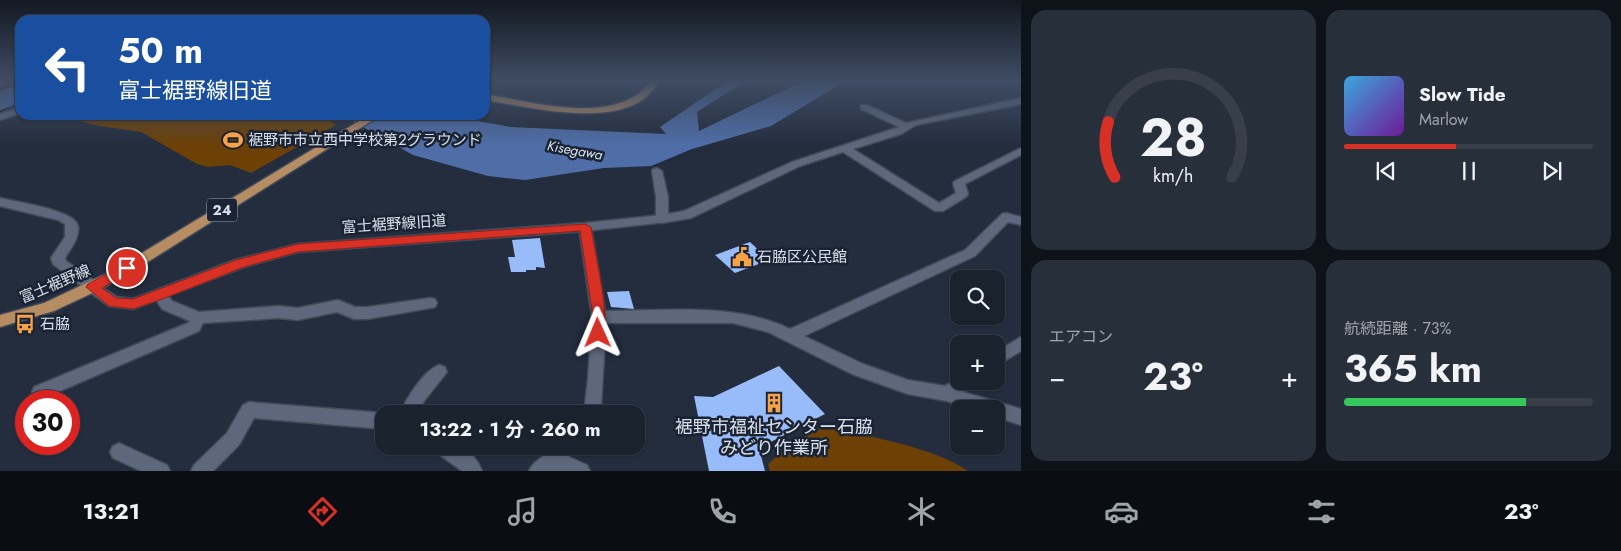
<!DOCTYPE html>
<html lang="ja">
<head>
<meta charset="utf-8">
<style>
  :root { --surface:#1a222e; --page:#272f3a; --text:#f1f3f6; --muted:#9fa4aa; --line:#383f4a; --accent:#d93025 }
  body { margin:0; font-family:Jost,"Noto Sans JP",sans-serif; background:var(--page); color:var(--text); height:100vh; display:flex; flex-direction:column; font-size:19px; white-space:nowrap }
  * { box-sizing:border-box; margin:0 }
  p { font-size:16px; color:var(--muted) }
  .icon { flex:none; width:28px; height:28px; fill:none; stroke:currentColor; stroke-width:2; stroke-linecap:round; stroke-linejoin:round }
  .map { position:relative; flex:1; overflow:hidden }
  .panel { display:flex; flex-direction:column; gap:10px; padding:10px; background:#0e1319; width:600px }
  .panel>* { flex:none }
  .hud { position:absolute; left:15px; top:15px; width:475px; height:105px; border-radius:15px; box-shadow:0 1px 4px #0004,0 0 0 1px var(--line); background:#1a4fa0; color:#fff; overflow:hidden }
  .buttons { position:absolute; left:950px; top:270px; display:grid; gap:10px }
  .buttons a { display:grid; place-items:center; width:55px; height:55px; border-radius:10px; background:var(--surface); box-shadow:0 1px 4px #0004,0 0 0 1px var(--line); font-size:25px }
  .speed { position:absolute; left:15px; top:390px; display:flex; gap:10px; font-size:25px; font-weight:700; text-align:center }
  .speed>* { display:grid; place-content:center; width:65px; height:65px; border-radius:50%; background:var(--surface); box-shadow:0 1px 4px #0004,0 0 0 1px var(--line); line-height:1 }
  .speed .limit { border:8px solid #d22; background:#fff; color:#111 }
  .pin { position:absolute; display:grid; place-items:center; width:42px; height:42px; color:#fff; margin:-21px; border:2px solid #fff; border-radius:50%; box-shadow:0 1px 5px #0007 }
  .me { position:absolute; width:55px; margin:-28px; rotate:359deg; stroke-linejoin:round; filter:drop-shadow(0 0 4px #0008) }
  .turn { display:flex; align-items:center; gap:18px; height:105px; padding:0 20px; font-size:22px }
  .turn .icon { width:65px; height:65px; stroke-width:2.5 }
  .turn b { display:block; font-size:35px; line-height:42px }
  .big { font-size:38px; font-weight:700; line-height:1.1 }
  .panel .card { flex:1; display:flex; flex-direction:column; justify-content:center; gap:8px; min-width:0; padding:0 18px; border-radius:15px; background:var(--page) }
  .panel .dial { align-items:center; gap:0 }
  .dial svg { height:130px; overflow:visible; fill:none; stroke:var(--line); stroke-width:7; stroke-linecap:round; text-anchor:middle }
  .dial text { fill:var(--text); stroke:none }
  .song { display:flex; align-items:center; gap:15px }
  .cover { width:60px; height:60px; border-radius:8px; background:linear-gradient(135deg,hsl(200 70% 55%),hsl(280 70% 35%)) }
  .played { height:5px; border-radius:2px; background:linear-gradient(90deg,var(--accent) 45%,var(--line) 45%) }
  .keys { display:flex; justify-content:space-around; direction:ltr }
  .heat { display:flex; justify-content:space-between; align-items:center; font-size:28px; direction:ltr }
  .charge { height:8px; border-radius:4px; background:linear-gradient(90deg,#34c759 73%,var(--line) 0) }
  .panel .tiles { flex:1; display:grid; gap:10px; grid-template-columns:repeat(2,1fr) }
  .trip { position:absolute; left:375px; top:405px; width:270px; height:50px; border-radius:15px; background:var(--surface); box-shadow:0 1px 4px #0004,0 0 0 1px var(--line); font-weight:700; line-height:50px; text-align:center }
  .tabs { display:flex; height:80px; justify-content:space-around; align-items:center; background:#0a0e12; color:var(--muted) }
  .tabs .icon { width:35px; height:35px }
  .tabs .selected { color:var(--accent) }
  .tabs b { font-size:22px; color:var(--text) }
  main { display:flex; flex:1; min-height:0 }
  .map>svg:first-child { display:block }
  .green { fill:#6d4006 }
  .water { fill:#4f6ea7 }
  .building { fill:#98bbf9 }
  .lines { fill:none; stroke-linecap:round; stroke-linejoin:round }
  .minor-casing { stroke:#414a58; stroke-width:3 }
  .tertiary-casing { stroke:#414a58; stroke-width:3 }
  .primary-casing { stroke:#414a58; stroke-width:3 }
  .minor { fill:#5d687c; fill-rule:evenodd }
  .tertiary { fill:#5d687c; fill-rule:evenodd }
  .primary { fill:#b68c63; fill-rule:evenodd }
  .route { fill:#d93025; stroke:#8d1f18 }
  .labels { text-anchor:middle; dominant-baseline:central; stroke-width:5; stroke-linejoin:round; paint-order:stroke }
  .far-water-label { font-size:14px; font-style:italic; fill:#d8e1f2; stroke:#1a2333 }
  .shield { fill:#1a2333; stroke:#a0a7b4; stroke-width:1 }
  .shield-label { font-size:14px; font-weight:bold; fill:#d9e0eb }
  .poi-label { font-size:15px; fill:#d9e0eb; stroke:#1a2333; text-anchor:start }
  .street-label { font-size:15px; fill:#d9e0eb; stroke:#1a2333 }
  .near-poi-label { font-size:18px; fill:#d9e0eb; stroke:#1a2333 }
</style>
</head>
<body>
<main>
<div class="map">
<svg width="1021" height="471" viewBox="0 0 1021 471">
  <rect width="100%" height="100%" fill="#232d3e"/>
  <path class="green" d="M53,115H321L336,125L251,173L230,165L208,167L197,164L141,132L100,126Z
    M825,426C868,437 932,446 968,471H770L768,464L791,443Z"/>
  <path class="water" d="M729,80H747L697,112L699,131L805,80H847L771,126L692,149L651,166L604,168L525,180L488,176L413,155L342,115H443L511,127L666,134L660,127Z
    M20,85V103L0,110V91Z"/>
  <path class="building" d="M540,238L545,268L536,267V270H526V272H511L508,257H515L512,240Z
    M750,242L769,260L735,273L715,255Z
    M629,291L634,309L611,307L607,292Z
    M779,366L825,414L759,448L765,471H709L694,396L713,397Z"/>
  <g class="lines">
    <defs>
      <path id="minor" d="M0,80H13L0,86Z
        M1021,98V104L916,125L901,134L853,149L939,203L956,193L953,183L955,181L1021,148V155L965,184L968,194L966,197L943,211H935L843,152L800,166L691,218L662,223L656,219V197L652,171L653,169L657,168L662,171L668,197V214L684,211L792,162L899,127L861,109V105H867L906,123Z
        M20,107V113L0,120V114Z
        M0,198C16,202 75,210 78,226C80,238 70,249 65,258L66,261L98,283L100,287L98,291L93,292L88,291L53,264L51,258L65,237V224L58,220L0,206Z
        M1006,213L1021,217V225L1008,222L975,256L804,336L863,364L908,380L945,386L959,377V381H974L972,386L963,392L1021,409V425L996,417V409H970L947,401L908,394L852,374L768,332L733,323H606L601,406L598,414H581L585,405L588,379L592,317L579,227L581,224H589L591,227L605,311C665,311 734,302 790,329L965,250L1002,214Z
        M160,290L165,291L172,301L199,312L279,306L298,308L338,300L355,307H368L430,298L435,299L437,303L435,307L430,308L368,319H354L337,312L298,320L279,318L203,323L199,331L46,397L40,399L34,397L32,392L34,387L188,323L190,321L162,309L153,295L155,291Z
        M1021,337V351L996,366V352Z
        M439,365L445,367L447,372L424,401L417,414H400C406,399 423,371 439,365Z
        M249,402L384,413L386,414H384V429L254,418L239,445L213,471H191L194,465L227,433L243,405Z
        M119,443L167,465L170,471H141L113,458L110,452L113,446Z
        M433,446C457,446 472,446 482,471H462L436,452Z
        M556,446H577L569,457L587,465L590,471H529C533,460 548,455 556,446Z"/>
      <path id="tertiary" d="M662,215L668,219L666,222L585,231L298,252L244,267L133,309L109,306L88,291L86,287L88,283L93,282L117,297L133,299L235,260L298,244L585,223Z"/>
      <path id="primary" d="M651,80H660C656,86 651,93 645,98C607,127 528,107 485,100V94C528,101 599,122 638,94C643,91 647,85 651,80Z
        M369,115H381L146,263L101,289L54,311L0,327V315L44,303L114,270Z"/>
    </defs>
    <use href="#minor" class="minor-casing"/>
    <use href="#tertiary" class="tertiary-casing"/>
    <use href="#primary" class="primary-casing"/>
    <use href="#minor" class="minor"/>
    <use href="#tertiary" class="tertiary"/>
    <use href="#primary" class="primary"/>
  </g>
  <linearGradient id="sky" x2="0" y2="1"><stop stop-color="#131922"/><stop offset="0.55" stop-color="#3f4c63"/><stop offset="1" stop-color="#3f4c63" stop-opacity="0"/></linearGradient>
  <rect width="1021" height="146" fill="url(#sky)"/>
  <path class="route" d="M585,224L591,227C594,249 611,320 603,337L598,338L593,337L591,333L593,317L580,231L298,252L244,267L165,298L133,309L109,306L86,287L88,284L127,263L131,264L133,268L131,271L102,288L116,298L133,299L236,260L298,244Z"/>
  <defs>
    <symbol id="stadium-bare" viewBox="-9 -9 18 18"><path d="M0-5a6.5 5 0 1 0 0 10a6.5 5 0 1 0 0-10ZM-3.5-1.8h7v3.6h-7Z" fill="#f6a246" stroke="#1a2333" stroke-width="2.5" paint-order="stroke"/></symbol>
    <symbol id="civic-bare" viewBox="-9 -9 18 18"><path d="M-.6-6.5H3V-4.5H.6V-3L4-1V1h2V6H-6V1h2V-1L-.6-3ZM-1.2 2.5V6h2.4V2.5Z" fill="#f6a246" stroke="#1a2333" stroke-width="2.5" paint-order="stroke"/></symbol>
    <symbol id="bus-bare" viewBox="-9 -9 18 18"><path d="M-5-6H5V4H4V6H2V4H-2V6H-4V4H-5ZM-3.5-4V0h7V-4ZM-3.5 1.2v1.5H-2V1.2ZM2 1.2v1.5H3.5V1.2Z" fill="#f6a246" stroke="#1a2333" stroke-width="2.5" paint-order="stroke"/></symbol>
    <symbol id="building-bare" viewBox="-9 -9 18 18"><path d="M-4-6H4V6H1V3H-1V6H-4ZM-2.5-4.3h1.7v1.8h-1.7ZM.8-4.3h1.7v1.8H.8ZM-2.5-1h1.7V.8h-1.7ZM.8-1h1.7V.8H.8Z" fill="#f6a246" stroke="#1a2333" stroke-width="2.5" paint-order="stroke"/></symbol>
  </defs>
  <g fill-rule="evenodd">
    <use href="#stadium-bare" x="219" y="126" width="28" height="28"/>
    <use href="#civic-bare" x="728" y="243" width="28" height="28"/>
    <use href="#bus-bare" x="11" y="310" width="28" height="28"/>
    <use href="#building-bare" x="760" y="389" width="28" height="28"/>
  </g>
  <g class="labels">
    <g class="far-water-label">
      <text transform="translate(575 150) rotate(10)">Kisegawa</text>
    </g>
    <rect class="shield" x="207" y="198.5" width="30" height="23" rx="4"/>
    <g class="shield-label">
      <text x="222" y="210">24</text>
    </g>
    <g class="poi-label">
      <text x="248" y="140">裾野市市立西中学校第２グラウンド</text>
      <text x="757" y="257">石脇区公民館</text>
      <text x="40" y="324">石脇</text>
    </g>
    <g class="street-label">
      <text transform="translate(394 224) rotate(-4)">富士裾野線旧道</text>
      <text transform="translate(55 284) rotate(-23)">富士裾野線</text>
    </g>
    <g class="near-poi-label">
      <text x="774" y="427">裾野市福祉センター石脇<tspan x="774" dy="21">みどり作業所</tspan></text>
    </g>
  </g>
</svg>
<div class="buttons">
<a><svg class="icon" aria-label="search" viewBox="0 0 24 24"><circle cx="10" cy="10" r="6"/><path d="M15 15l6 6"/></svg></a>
<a>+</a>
<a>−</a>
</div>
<div class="speed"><div class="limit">30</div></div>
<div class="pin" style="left:127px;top:268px;background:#d93025"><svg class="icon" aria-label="arrive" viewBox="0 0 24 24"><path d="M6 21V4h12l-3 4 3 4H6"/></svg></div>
<svg class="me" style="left:598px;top:333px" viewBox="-20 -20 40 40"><path d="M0-17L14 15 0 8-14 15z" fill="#d93025" stroke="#fff" stroke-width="4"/></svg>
<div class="trip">13:22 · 1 分 · 260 m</div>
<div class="hud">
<div class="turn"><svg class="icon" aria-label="left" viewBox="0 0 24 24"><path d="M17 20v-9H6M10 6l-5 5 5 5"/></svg><div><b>50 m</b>富士裾野線旧道</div></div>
</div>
</div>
<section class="panel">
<div class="tiles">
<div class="card dial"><svg viewBox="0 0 100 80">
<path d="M14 69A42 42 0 1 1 86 69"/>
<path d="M14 69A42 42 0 0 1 10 35" stroke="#d93025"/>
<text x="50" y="56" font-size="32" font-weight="700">28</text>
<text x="50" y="72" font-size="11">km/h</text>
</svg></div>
<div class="card">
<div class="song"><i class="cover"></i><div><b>Slow Tide</b><p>Marlow</p></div></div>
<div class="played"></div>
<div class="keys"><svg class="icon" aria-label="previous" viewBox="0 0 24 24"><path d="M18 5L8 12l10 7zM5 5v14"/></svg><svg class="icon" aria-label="pause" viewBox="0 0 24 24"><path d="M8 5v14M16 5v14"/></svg><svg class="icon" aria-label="next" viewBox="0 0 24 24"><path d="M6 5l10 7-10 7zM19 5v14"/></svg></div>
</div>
<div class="card"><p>エアコン</p>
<div class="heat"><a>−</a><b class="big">23°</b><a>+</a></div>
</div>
<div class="card"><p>航続距離 · 73%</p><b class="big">365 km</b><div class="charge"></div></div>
</div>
</section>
</main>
<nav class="tabs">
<b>13:21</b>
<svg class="icon selected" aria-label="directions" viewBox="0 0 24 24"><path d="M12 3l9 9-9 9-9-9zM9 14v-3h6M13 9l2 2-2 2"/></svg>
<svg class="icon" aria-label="music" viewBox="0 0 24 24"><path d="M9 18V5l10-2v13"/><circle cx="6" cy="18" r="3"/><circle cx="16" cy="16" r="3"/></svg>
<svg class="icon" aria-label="phone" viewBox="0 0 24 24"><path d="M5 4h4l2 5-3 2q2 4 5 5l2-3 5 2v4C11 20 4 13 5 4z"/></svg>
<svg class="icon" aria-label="climate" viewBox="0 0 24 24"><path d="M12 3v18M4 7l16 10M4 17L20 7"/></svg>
<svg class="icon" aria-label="car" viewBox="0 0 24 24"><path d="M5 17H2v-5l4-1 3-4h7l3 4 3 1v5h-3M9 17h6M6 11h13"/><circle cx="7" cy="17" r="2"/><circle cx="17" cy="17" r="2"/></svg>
<svg class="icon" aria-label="filters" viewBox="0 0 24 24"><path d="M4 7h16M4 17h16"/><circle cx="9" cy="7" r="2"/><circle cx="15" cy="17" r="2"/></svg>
<b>23°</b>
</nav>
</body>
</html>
